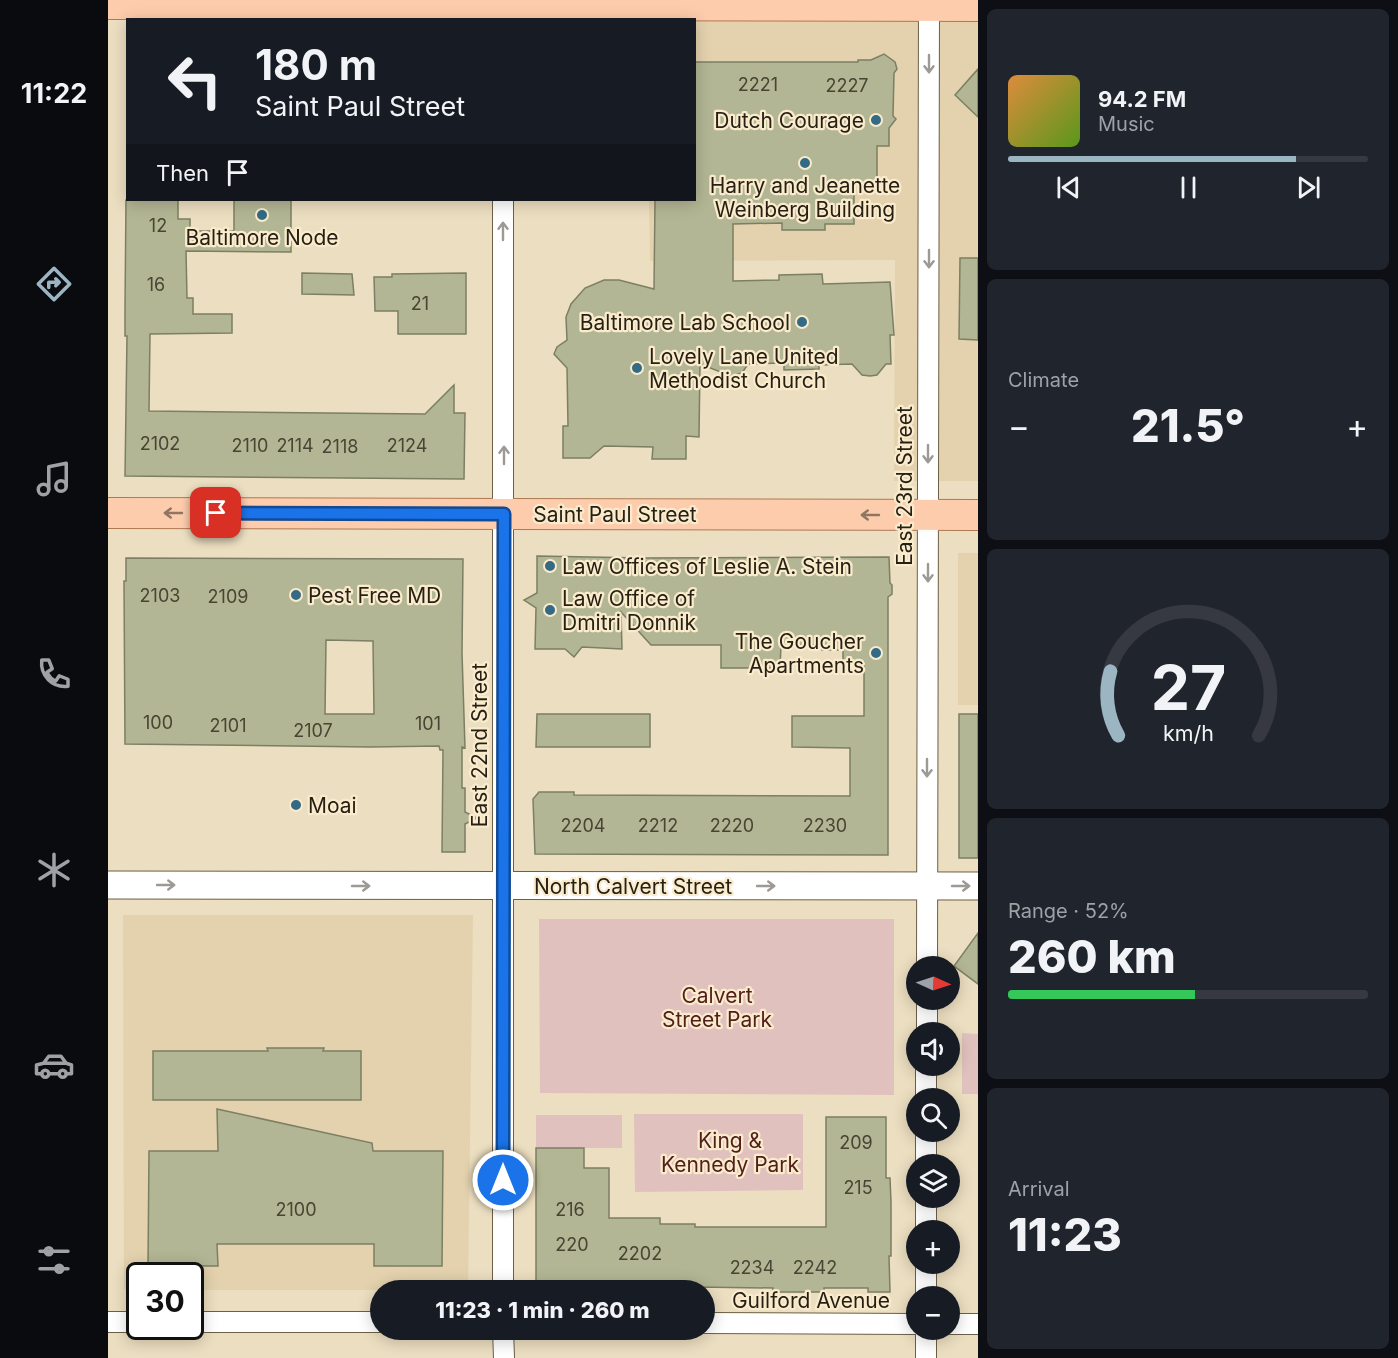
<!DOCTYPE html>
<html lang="en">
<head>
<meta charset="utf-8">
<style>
  :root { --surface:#171b24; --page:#20242c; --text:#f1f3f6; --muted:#9ea1a6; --line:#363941; --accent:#9cb5c3 }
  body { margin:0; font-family:Inter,sans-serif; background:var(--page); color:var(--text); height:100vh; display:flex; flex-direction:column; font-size:22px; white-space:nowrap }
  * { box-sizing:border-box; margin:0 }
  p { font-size:20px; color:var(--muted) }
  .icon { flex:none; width:33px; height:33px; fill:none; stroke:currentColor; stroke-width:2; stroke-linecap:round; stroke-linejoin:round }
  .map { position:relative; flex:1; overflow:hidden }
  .details { display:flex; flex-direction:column; gap:9px; padding:9px; background:#0d0f14; width:420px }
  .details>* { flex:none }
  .top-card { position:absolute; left:18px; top:18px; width:570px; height:183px; border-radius:0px; box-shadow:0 3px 15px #0003; background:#171b24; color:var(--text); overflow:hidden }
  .needle { width:39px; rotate:93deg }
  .controls { position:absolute; left:798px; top:956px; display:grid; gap:12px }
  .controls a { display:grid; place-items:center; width:54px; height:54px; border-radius:50%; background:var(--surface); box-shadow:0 3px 15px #0003; font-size:30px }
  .speed { position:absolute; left:18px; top:1262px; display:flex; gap:12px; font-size:30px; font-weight:700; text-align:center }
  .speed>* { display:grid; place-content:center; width:78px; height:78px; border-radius:50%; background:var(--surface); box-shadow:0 3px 15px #0003; line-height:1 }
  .speed .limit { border:3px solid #111; border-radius:9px; background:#fff; color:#111 }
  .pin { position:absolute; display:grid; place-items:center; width:51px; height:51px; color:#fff; margin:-26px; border-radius:12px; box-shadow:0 3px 9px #0006 }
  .me { position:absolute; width:66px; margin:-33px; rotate:0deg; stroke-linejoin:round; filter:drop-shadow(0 0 4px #0008) }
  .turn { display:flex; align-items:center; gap:21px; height:126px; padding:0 30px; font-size:27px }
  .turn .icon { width:78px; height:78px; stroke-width:2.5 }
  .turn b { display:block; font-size:42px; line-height:51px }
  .then { display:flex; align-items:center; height:57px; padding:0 30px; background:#0003; gap:12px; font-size:22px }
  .big { font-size:45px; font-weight:800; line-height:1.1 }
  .details .card { flex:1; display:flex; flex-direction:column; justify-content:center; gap:9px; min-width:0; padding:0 21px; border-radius:9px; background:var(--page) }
  .details .dial { align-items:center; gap:0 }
  .dial svg { height:156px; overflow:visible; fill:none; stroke:var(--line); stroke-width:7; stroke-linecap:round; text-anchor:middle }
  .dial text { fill:var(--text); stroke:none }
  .song { display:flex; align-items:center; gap:18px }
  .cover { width:72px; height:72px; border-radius:9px; background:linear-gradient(135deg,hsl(30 70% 55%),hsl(90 70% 35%)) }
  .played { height:6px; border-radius:3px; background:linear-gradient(90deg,var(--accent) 80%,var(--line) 80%) }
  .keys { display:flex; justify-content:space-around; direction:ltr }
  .heat { display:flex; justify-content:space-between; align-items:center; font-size:33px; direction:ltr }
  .charge { height:9px; border-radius:4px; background:linear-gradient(90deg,#34c759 52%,var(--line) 0) }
  .trip { position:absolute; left:262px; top:1280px; width:345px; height:60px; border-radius:30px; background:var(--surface); box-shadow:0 3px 15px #0003; font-weight:800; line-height:60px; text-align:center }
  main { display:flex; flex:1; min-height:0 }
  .dock { display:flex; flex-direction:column; width:108px; justify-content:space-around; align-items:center; background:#090b0e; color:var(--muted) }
  .dock .icon { width:42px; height:42px }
  .dock .active { color:var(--accent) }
  .dock b { font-size:27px; color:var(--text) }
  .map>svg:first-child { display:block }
  .built { fill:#e4d2ae }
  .green { fill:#e1c1bd }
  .building { fill:#b2b694; stroke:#7c7f63; stroke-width:1.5; fill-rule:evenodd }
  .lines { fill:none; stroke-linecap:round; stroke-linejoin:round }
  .street-casing { stroke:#6c5f45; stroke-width:22 }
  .secondary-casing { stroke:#6c5f45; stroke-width:29 }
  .primary-casing { stroke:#af7952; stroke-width:32 }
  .street { stroke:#fff; stroke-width:20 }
  .secondary { stroke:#fff; stroke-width:27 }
  .primary { stroke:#fcccac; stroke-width:30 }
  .oneway { stroke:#9d9a95 }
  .oneway2 { stroke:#907660 }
  .route-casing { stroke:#114b97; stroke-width:15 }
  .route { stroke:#1a73e8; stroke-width:10 }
  .poi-dot { fill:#336a85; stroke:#faebcd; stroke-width:2 }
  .labels { text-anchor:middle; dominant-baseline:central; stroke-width:4.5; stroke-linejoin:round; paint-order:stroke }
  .number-label { font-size:18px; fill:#484534 }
  .poi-label { font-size:21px; fill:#251f14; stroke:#faebcd; text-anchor:start }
  .street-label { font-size:21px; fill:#251f14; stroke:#faebcd }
  .park-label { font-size:21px; fill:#511e1b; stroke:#faebcd }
</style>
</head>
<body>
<main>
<nav class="dock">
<b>11:22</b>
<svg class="icon active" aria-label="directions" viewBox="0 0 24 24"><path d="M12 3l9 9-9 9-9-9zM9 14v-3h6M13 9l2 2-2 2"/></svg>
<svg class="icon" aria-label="music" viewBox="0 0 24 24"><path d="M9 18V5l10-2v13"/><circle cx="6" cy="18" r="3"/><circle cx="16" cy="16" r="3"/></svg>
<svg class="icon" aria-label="phone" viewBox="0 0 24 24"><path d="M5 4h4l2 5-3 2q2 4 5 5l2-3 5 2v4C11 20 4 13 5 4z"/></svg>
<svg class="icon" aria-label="climate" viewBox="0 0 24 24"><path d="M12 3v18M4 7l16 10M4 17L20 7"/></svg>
<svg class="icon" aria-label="car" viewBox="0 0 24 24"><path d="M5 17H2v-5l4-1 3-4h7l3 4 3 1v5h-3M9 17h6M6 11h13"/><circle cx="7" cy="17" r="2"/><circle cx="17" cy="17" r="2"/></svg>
<svg class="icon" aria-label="filters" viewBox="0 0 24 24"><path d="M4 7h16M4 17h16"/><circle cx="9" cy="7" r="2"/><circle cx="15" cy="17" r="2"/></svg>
</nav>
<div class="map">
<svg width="870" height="1358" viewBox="0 0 870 1358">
  <rect width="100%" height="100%" fill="#ecdec0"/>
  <path class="built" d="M870,0V481H786L787,260L542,261L541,200H586V20Z
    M850,553H870V705H850Z
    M15,915H365L360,1290H83L82,1275H32L31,1289H16Z"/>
  <path class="green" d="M431,919H786V1095L432,1093Z
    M854,1033L870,1034V1094H854Z
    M526,1114H695V1190L527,1192Z
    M428,1115H514V1148H428Z"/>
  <path class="building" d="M776,54L787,62L789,69L786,73L785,116L788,119L781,128V146H769V183H746V224H717V230H674V223L625,224V281L671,280V275L714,274L715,284L782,282L786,335H782L783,364H778L769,375L762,376L754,375L744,364L711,365V369L676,370V363L640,364L634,373L623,376L592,364L591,437L578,436V459H544L545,447L496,446L482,458H455V426H460L459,368L446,354L449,347L459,340L458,317L463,304L477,288L496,280H511L546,289L547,200H586V62H750V60H763Z
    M870,69V117L847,95Z
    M18,200H70V219H82V231H126V200H183V252L78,251L79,298H85V314H124V333L42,334L41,411L317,414L346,385V413H357L356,479L17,476L19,336H17V308Z
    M852,258H870V340L851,339Z
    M194,273L244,274L246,295L194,294Z
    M358,273V334H290V311H267L266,277H284V274Z
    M429,556L535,558L781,557L782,583L784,585V594L780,597V855L427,854L425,799L431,792H466V795L742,796V748L684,747V716H756V662H735V650H714V645H673L672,668H613V645H543L513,612L514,649L474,647L466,657L457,649H427L428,608L416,600L429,593Z
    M18,558L355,559L354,653L357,748L354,747V788H357V812L369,818L357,824V852H334L335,750H332L331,746L262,747L17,744L16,581H18ZM218,640L265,641L266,714H217Z
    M429,714H542V747H428Z
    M851,714H870V858H851Z
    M870,933V984L846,966Z
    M159,1048H216L215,1051H253V1100H45V1051H160Z
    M109,1109L264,1143L265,1151H335L334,1266H266V1244H109L110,1266H40L41,1151H110Z
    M718,1117H778V1178H782L783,1202V1256H781L782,1292H760V1288H716V1292H665V1288L589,1287V1290H428V1148H476V1168H501V1218H552V1224H587V1227H718Z"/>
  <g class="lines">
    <defs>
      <path id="street" d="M395,200V1290
        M819,966L821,0
        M819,1032V999
        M818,1098V1065
        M818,1164V1131
        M818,1197V1230
        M818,1263V1296
        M0,1322H32
        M82,1322H273
        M597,1323L808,1324
        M842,1324H870
        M395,1329L396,1358
        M818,1358V1329"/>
      <path id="secondary" d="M0,885L870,886"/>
      <path id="primary" d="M0,4L870,6
        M0,513L870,515"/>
    </defs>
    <use href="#street" class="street-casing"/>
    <use href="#secondary" class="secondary-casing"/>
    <use href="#primary" class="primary-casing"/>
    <use href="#street" class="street"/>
    <use href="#secondary" class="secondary"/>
    <use href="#primary" class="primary"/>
  </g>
  <defs><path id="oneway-shaft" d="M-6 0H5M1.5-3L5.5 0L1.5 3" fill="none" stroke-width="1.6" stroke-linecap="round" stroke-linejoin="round" transform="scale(1.5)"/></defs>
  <g class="oneway">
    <use href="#oneway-shaft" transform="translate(821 64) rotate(90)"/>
    <use href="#oneway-shaft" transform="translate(395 231) rotate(-90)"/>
    <use href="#oneway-shaft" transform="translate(821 259) rotate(90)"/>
    <use href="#oneway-shaft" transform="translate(820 454) rotate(90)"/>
    <use href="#oneway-shaft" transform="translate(396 455) rotate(-90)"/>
    <use href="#oneway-shaft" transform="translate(820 573) rotate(90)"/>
    <use href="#oneway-shaft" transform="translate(819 768) rotate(90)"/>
    <use href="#oneway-shaft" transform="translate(58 885)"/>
    <use href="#oneway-shaft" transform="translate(253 886)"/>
    <use href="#oneway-shaft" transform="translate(658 886)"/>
    <use href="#oneway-shaft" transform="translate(853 886)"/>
  </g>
  <g class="oneway2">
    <use href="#oneway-shaft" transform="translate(65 513) rotate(-180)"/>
    <use href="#oneway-shaft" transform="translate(762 515) rotate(-180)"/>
  </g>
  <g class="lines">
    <defs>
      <path id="route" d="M108,513L396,514L395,1180"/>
    </defs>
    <use href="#route" class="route-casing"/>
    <use href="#route" class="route"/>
  </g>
  <g class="poi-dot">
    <circle cx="768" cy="120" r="6"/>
    <circle cx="697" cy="163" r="6"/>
    <circle cx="154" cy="215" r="6"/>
    <circle cx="694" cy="322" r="6"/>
    <circle cx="529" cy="368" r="6"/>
    <circle cx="442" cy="566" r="6"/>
    <circle cx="188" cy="595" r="6"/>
    <circle cx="442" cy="610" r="6"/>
    <circle cx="768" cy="653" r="6"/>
    <circle cx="188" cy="805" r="6"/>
  </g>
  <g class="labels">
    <g class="number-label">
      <text x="650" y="84">2221</text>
      <text x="739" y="85">2227</text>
      <text x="50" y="225">12</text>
      <text x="48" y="284">16</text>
      <text x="312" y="303">21</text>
      <text x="52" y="443">2102</text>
      <text x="142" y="445">2110</text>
      <text x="187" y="445">2114</text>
      <text x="299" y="445">2124</text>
      <text x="232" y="446">2118</text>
      <text x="52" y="595">2103</text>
      <text x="120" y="596">2109</text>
      <text x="50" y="722">100</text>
      <text x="320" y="723">101</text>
      <text x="120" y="725">2101</text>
      <text x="205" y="730">2107</text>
      <text x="475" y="825">2204</text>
      <text x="550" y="825">2212</text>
      <text x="624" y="825">2220</text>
      <text x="717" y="825">2230</text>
      <text x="748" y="1142">209</text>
      <text x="750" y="1187">215</text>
      <text x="188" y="1209">2100</text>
      <text x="462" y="1209">216</text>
      <text x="464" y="1244">220</text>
      <text x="532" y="1253">2202</text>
      <text x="644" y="1267">2234</text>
      <text x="707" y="1267">2242</text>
    </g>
    <g class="poi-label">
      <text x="756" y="120" text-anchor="end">Dutch Courage</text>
      <text x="697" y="185" text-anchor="middle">Harry and Jeanette<tspan x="697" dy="24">Weinberg Building</tspan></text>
      <text x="154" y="237" text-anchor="middle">Baltimore Node</text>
      <text x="682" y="322" text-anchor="end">Baltimore Lab School</text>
      <text x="541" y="356">Lovely Lane United<tspan x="541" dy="24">Methodist Church</tspan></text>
      <text x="454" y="566">Law Offices of Leslie A. Stein</text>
      <text x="200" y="595">Pest Free MD</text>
      <text x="454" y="598">Law Office of<tspan x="454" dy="24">Dmitri Donnik</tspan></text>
      <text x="756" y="641" text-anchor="end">The Goucher<tspan x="756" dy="24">Apartments</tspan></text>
      <text x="200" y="805">Moai</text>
    </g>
    <g class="street-label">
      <text transform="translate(796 486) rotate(-90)">East 23rd Street</text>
      <text x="507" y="514">Saint Paul Street</text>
      <text transform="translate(371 745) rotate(-90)">East 22nd Street</text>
      <text x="525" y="886">North Calvert Street</text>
      <text x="703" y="1300">Guilford Avenue</text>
    </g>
    <g class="park-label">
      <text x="609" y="995">Calvert<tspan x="609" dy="24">Street Park</tspan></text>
      <text x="622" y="1140">King &amp;<tspan x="622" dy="24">Kennedy Park</tspan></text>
    </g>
  </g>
</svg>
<div class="controls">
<a><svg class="needle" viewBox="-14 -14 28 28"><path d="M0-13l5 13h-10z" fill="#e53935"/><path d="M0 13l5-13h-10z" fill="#9ea1a6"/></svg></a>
<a><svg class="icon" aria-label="sound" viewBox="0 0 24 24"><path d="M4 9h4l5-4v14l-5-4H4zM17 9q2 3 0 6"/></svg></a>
<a><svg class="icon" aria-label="search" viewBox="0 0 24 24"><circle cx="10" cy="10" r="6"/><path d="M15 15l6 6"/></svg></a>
<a><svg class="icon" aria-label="layers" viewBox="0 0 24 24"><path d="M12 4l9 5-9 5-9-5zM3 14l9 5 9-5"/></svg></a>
<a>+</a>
<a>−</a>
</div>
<div class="speed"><div class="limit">30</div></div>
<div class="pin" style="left:108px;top:513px;background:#d93025"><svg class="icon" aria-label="arrive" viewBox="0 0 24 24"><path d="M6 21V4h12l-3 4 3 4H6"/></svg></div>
<svg class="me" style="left:395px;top:1180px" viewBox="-20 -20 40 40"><circle r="17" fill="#1a73e8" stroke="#fff" stroke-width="3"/><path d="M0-11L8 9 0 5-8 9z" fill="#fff"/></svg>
<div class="trip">11:23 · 1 min · 260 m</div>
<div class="top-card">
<div class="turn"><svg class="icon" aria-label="left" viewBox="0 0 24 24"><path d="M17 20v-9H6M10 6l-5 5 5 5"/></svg><div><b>180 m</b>Saint Paul Street</div></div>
<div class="then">Then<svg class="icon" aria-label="arrive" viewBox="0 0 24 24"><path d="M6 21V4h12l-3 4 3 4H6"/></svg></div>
</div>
</div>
<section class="details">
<div class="card">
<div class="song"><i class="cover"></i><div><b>94.2 FM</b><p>Music</p></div></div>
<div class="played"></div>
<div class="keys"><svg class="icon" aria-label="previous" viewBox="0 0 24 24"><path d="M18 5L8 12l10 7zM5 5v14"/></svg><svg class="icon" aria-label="pause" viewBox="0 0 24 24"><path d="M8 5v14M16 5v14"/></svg><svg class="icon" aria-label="next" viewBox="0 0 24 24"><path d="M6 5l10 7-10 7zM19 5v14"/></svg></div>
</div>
<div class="card"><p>Climate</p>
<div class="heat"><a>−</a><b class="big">21.5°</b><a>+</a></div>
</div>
<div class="card dial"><svg viewBox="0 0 100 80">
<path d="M14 69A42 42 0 1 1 86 69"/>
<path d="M14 69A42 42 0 0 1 10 36" stroke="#9cb5c3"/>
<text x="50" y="56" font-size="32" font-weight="700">27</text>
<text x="50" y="72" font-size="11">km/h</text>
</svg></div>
<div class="card"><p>Range · 52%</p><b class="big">260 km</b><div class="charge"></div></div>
<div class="card"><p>Arrival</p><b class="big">11:23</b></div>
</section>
</main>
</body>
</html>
